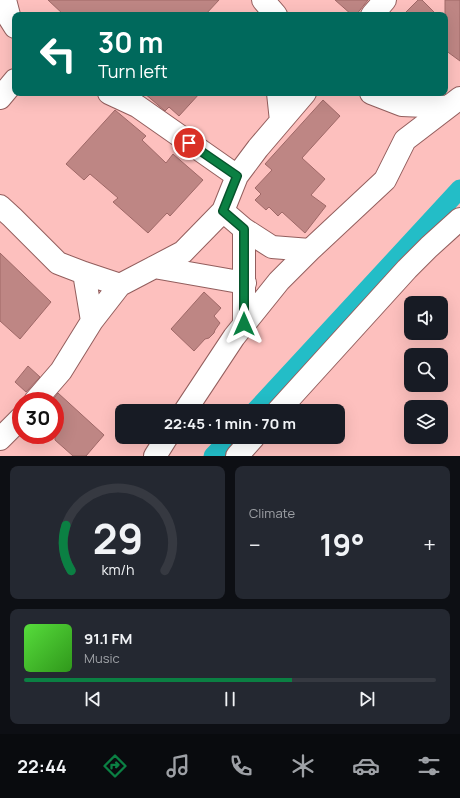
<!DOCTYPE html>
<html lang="en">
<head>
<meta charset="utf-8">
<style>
  :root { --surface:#171b24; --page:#242831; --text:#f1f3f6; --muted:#9ea1a6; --line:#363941; --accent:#0b8043 }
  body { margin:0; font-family:Manrope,sans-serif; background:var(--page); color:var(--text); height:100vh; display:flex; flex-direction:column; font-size:15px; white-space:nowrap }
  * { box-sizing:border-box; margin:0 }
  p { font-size:13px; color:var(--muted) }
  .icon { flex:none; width:22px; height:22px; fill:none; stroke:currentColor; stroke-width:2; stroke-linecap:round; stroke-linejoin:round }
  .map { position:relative; height:456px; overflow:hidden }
  .side { display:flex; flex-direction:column; gap:10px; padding:10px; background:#0d0f14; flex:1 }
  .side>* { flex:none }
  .guide { position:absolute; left:12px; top:12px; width:436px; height:84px; border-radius:8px; box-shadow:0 4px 16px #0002; background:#00695c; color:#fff; overflow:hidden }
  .buttons { position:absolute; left:404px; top:296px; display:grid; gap:8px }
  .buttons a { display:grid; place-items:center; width:44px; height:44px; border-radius:8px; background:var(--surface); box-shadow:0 4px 16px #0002; font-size:20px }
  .speed { position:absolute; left:12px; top:392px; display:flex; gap:8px; font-size:20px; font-weight:700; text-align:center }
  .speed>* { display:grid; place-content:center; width:52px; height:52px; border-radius:50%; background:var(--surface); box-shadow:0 4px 16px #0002; line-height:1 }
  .speed .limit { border:6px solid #d22; background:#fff; color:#111 }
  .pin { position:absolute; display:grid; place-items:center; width:34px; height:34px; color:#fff; margin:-17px; border:2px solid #fff; border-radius:50%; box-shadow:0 1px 4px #0007 }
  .me { position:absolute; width:44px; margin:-22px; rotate:0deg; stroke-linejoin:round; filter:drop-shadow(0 0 3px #0008) }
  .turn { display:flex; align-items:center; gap:14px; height:84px; padding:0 20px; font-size:18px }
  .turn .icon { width:52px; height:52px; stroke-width:2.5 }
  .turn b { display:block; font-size:28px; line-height:34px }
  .big { font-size:30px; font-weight:700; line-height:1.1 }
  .side .tile { flex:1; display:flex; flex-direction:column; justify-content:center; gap:6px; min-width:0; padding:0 14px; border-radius:8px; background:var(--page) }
  .side .dial { align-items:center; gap:0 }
  .dial svg { height:104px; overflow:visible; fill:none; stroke:var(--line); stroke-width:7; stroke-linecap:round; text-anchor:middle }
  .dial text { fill:var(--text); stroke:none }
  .song { display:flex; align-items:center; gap:12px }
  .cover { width:48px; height:48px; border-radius:6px; background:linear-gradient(135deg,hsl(110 70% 55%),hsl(110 70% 35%)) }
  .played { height:4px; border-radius:2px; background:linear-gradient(90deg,var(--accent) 65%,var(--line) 65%) }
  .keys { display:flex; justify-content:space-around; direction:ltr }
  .heat { display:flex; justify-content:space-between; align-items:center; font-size:22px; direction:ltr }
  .side .tiles { flex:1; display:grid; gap:10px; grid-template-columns:1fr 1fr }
  .tile:last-child { grid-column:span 2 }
  .trip { position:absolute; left:115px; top:404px; width:230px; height:40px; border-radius:8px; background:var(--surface); box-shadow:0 4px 16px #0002; font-weight:700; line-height:40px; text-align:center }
  .dock { display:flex; height:64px; justify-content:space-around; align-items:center; background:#090b0e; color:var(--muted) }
  .dock .icon { width:28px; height:28px }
  .dock .active { color:var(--accent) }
  .dock b { font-size:18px; color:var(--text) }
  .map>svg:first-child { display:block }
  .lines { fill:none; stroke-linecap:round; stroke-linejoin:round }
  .canal { stroke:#23bdc7; stroke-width:19 }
  .building { fill:#be8684; stroke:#9f6867 }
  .minor-casing { stroke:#935e5d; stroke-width:24 }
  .minor { stroke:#fff; stroke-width:22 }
  .route-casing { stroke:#07532c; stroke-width:10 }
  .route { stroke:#0b8043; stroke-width:7 }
</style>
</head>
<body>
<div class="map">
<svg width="460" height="456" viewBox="0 0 460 456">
  <rect width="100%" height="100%" fill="#fdc0be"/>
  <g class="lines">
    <path class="canal" d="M255,411L460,189
      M213,456L231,437"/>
  </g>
  <path class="building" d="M48,0H219L205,15H64Z
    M335,0H368L356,15H352Z
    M418,0H422L437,15H403Z
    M445,0H460V61L445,50Z
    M144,93H200L179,116L169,107L165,111Z
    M323,100L340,116L302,158L325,179L311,195L326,206L305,233L282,212L278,216L269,207L266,210L255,200L261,194L255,188L272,170L265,164Z
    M115,110L146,136L142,140L166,163L173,154L203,180L170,216L167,213L148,233L113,202L118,198L90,174L84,180L66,164Z
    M0,253L51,302L20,339L0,321Z
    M204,292L221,308L214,316L220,323L215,330L214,333L209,338L205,339L194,351L171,329Z
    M28,366L40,377L26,392L15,382Z
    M58,393L104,435L86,456H73L55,440V401H52Z"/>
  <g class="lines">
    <defs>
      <path id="minor" d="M5,0L10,19L15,27
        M263,0L276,15
        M372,15L385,0
        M109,93L137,106L237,176
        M278,93L281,121
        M371,93L402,105L448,107
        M0,98L15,80
        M0,206L12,217L58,263L84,273L120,285L183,252L223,211L237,176L258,148L305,93
        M223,211L244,229L272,247L310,250
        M154,267L245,283
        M84,273L92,321
        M244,324V229
        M35,401L61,371L92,321L120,285
        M185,411L234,337L279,281L310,250L385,180L405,140L460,98
        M278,411L407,269L429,247L460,219
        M0,439L21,418
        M155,456L167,437
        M237,456L254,437"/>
    </defs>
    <use href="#minor" class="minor-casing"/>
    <use href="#minor" class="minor"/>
  </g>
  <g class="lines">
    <defs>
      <path id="route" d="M189,143L237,176L223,211L244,229V324"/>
    </defs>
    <use href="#route" class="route-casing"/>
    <use href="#route" class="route"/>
  </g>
</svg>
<div class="buttons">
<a><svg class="icon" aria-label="sound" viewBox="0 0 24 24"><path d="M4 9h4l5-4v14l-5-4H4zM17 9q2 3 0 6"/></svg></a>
<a><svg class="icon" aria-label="search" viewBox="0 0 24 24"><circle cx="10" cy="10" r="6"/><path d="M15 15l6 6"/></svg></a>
<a><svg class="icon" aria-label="layers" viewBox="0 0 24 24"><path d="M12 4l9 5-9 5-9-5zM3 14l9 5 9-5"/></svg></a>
</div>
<div class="speed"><div class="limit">30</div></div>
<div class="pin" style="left:189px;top:143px;background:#d93025"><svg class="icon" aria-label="arrive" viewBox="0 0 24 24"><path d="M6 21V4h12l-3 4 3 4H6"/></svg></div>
<svg class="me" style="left:244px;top:324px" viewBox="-20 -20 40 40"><path d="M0-17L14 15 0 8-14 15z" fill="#0b8043" stroke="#fff" stroke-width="4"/></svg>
<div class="trip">22:45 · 1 min · 70 m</div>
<div class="guide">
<div class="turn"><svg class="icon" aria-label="left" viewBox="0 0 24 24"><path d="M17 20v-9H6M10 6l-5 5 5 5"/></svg><div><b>30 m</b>Turn left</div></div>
</div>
</div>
<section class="side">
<div class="tiles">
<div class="tile dial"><svg viewBox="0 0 100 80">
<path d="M14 69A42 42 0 1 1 86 69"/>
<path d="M14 69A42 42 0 0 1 10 34" stroke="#0b8043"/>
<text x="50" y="56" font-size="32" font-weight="700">29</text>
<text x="50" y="72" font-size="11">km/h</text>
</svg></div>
<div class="tile"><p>Climate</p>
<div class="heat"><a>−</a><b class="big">19°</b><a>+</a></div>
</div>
<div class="tile">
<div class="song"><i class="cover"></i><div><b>91.1 FM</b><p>Music</p></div></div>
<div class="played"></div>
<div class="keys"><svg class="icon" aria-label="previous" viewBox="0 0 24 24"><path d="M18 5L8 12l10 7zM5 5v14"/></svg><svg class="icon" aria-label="pause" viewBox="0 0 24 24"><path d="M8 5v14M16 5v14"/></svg><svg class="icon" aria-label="next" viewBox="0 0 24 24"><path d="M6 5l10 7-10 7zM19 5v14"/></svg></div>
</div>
</div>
</section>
<nav class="dock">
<b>22:44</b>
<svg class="icon active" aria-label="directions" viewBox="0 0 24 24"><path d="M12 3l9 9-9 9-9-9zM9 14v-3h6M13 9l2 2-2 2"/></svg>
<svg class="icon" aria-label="music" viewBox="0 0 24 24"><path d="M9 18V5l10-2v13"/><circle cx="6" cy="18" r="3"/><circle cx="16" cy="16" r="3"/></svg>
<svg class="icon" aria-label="phone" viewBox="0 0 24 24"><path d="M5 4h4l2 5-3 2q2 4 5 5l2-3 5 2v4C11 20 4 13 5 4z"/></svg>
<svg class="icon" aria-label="climate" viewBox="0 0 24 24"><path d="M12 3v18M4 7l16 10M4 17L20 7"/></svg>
<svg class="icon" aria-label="car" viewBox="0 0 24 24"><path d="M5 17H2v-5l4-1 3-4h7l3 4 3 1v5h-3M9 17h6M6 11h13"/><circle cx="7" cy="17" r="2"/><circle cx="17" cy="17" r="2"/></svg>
<svg class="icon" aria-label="filters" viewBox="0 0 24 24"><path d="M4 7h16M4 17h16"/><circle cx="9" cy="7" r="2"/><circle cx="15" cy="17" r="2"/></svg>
</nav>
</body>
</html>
